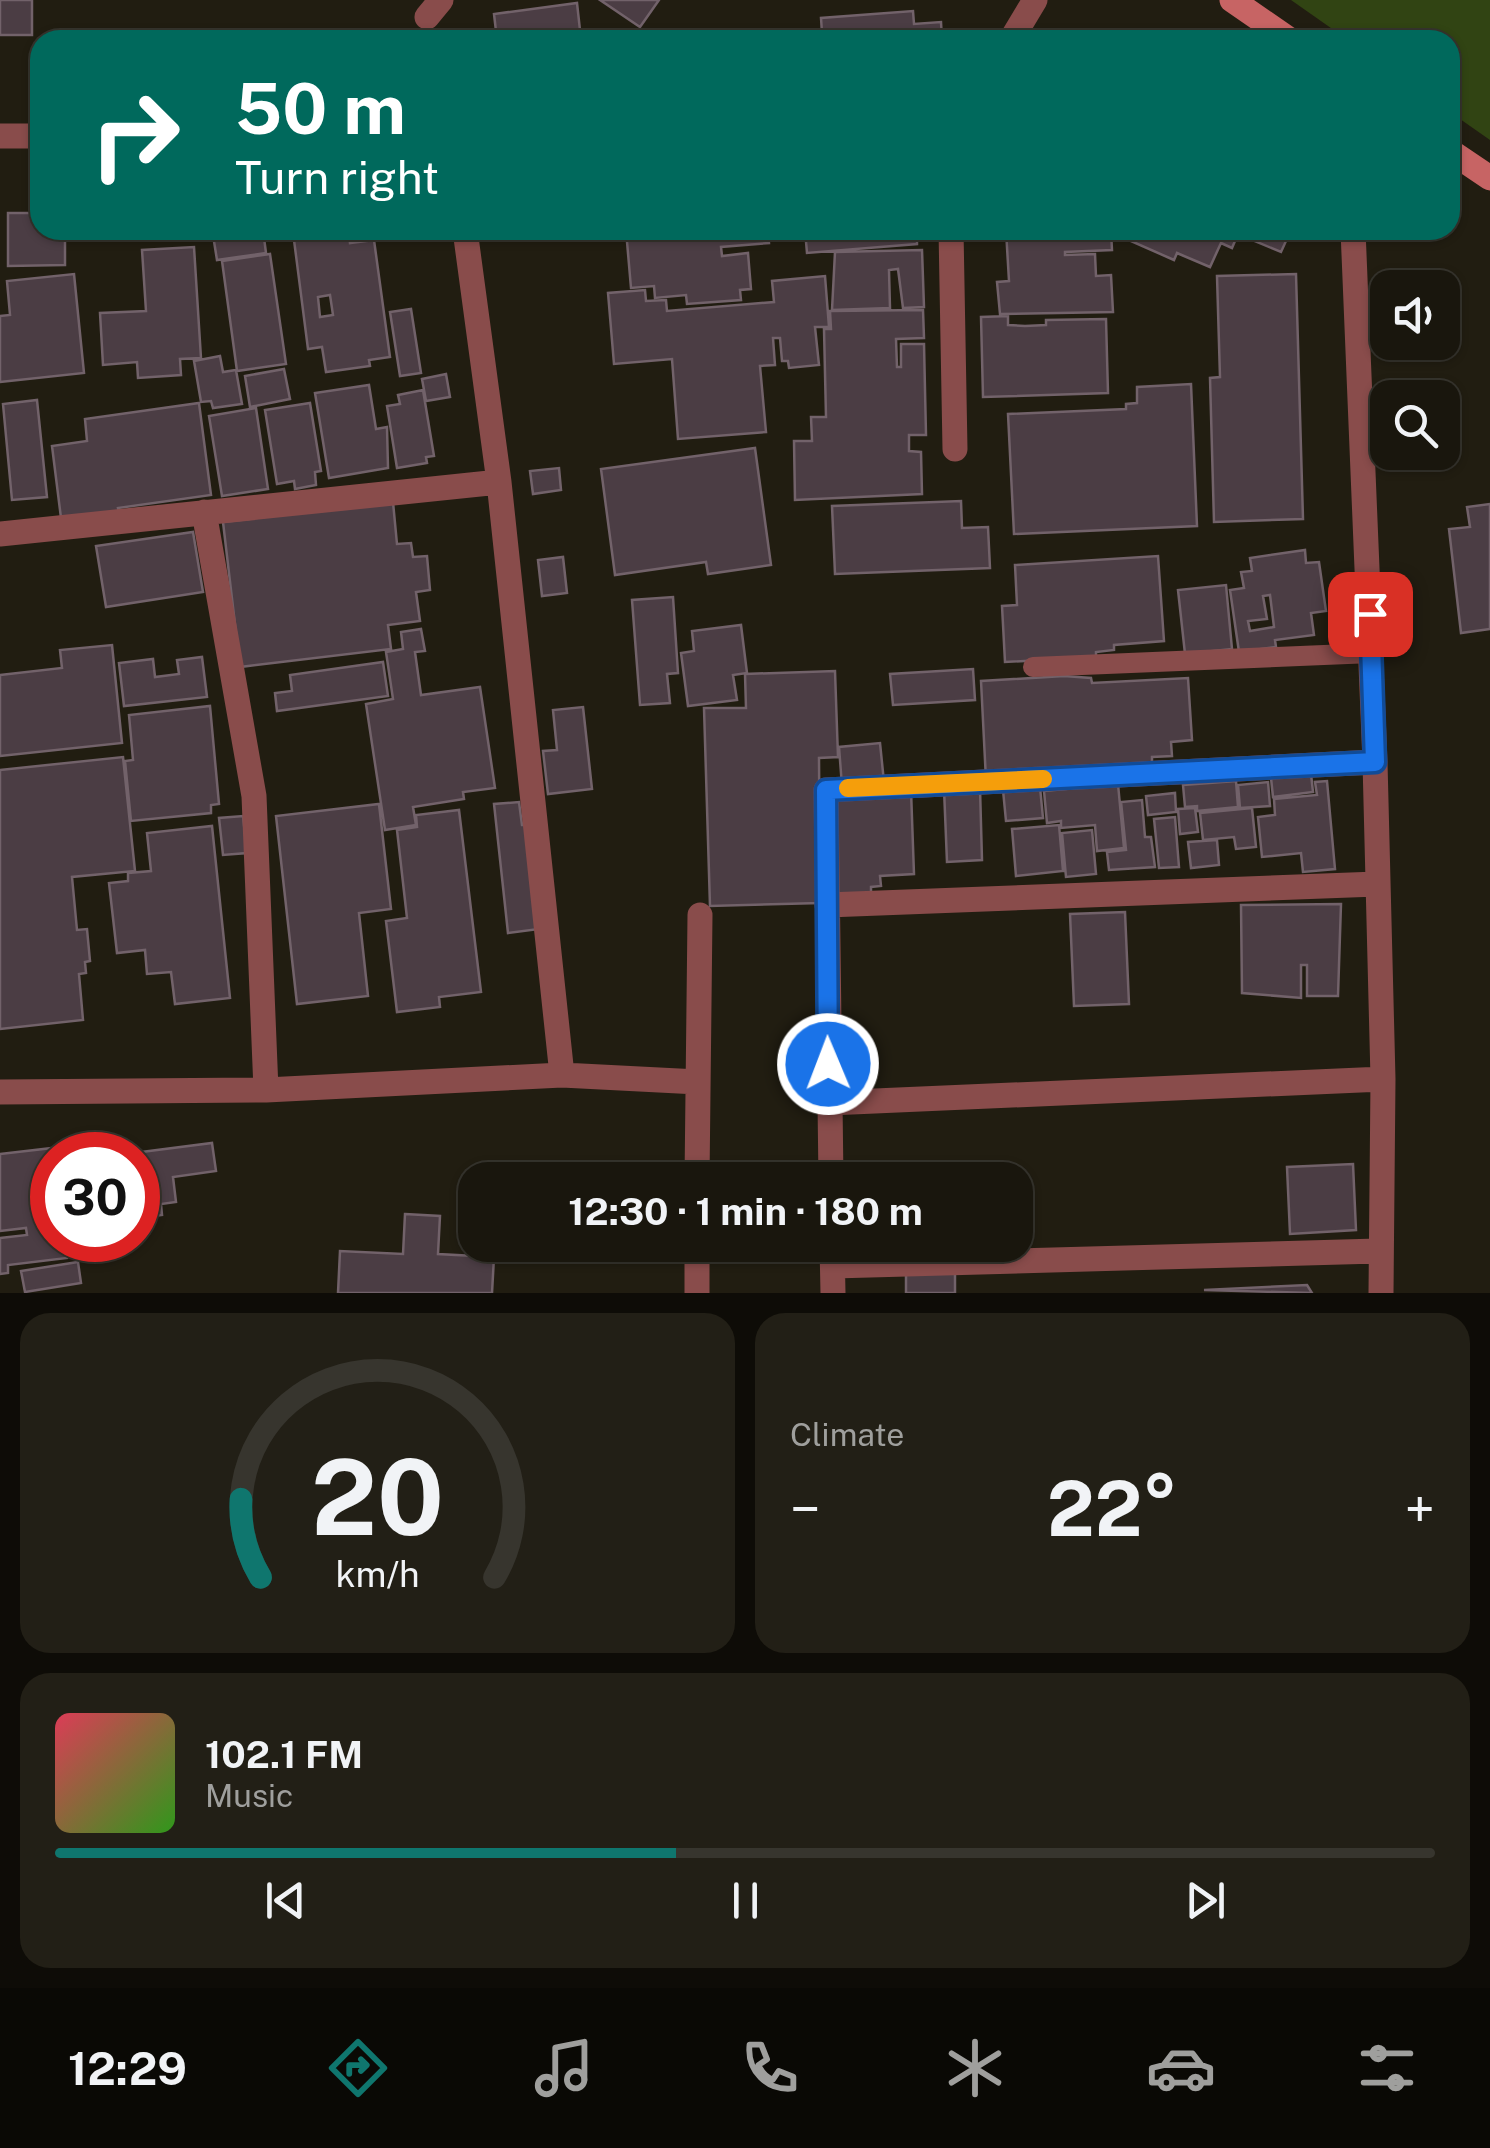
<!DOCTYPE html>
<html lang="en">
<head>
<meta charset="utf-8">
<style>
  :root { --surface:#19160d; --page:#221f16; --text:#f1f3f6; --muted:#9f9f9d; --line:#37352e; --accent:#0f766e }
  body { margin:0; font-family:"Public Sans",sans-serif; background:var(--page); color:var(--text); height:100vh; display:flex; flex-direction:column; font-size:38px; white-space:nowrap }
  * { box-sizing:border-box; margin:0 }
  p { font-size:32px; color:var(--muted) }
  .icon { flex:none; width:55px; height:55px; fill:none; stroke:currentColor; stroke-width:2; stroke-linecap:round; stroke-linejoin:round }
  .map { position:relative; height:1293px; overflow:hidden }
  .sheet { display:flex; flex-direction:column; gap:20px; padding:20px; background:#0e0c07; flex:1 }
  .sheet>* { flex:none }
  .guide { position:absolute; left:30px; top:30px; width:1430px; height:210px; border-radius:30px; box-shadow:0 2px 8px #0004,0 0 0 2px var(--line); background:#00695c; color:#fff; overflow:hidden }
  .controls { position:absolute; left:1370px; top:270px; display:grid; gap:20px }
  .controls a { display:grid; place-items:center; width:90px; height:90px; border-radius:20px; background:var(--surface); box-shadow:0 2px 8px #0004,0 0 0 2px var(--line); font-size:50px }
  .speed { position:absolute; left:30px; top:1132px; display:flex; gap:20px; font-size:50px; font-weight:700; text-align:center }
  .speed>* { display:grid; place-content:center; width:130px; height:130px; border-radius:50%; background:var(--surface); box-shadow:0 2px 8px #0004,0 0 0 2px var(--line); line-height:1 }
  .speed .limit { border:15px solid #d22; background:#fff; color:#111 }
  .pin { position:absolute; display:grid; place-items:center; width:85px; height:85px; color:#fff; margin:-42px; border-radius:20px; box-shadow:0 5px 15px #0006 }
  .me { position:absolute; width:110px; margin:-55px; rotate:359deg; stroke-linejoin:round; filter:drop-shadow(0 0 8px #0008) }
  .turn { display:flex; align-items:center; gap:35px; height:210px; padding:0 40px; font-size:45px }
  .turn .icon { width:130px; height:130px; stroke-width:2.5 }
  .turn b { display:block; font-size:70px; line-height:85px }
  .big { font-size:75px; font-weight:700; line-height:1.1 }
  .sheet .widget { flex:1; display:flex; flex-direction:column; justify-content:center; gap:15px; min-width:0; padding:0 35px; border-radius:30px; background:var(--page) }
  .sheet .dial { align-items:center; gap:0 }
  .dial svg { height:260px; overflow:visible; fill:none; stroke:var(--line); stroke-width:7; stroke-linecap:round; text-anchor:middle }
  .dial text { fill:var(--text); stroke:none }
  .song { display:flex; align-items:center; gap:30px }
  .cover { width:120px; height:120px; border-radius:15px; background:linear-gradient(135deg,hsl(350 70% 55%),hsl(110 70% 35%)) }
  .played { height:10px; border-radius:5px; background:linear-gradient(90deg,var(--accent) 45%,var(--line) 45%) }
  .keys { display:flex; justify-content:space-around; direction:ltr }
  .heat { display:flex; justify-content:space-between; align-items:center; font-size:55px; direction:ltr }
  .sheet .tiles { flex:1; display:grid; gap:20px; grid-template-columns:1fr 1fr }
  .widget:last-child { grid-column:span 2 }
  .trip { position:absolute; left:458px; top:1162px; width:575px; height:100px; border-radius:30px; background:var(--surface); box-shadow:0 2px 8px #0004,0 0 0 2px var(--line); font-weight:700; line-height:100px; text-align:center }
  .menu { display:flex; height:160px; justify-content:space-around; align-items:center; background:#0a0905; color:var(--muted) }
  .menu .icon { width:70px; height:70px }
  .menu .current { color:var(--accent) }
  .menu b { font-size:45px; color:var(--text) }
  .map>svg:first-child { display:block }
  .park { fill:#314413 }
  .building { fill:#4b3d44; stroke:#72626a; stroke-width:2.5; fill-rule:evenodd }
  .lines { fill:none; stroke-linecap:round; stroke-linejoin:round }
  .lane { stroke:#894c4b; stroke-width:20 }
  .street { stroke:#894c4b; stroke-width:25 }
  .secondary { stroke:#c76464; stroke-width:25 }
  .route-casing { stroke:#114b97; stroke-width:25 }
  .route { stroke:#1a73e8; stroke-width:18 }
  .slow { stroke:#f59e0b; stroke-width:18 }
</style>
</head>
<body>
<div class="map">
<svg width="1490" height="1293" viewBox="0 0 1490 1293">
  <rect width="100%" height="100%" fill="#211d11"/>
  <path class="park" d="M1291,0H1490V140L1450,112V40H1348Z"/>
  <path class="building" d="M0,0H32V35H0Z
    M600,0H659L640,27Z
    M577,3L581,39L497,40L494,14Z
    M913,11L914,24L941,22L942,40H834L833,33H822L821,18Z
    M8,213H40V230H65V265L8,266Z
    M263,230L266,253L217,260L213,235Z
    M626,230H768L769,243L721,247L722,256L748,253L751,289L740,290L741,300L687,304L686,295L655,298L654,286L631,288Z
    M805,230H917V244L807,253Z
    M1006,230H1111L1112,250L1065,252V255L1095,254L1096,276L1111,275L1113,312L1000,314L997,282L1009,281Z
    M1116,230H1291L1281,252L1238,234L1232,248L1221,243L1210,267L1177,253L1174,260L1115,234Z
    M349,232L350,243L374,240L390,357L369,360L370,366L326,372L322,347L308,349L294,240ZM330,295L333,315L320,317L318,297Z
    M194,247L201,358L180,359L181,375L138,378L137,362L103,365L100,313L146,311L142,250Z
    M922,250L924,307L903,308L898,269L889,270L890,308L832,310L835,252Z
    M270,254L286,364L237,371L222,261Z
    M74,274L84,373L0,382V316L10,315L7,281Z
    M1296,274L1303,519L1214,522L1210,378L1220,377L1217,276Z
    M825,276L829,327H815L819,365L789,368L788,361H782L780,338H773L775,365L760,366L766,432L678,439L672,359L614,364L608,293L645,290L646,301L666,300L667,311L774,302L772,281Z
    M411,309L421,373L400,376L390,312Z
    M923,310L924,338L896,339L897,367H901V344H924L926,435H909V451L921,452L922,494L795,500L794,441H812L811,417H826L824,329H831L830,311Z
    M1008,316V325L1025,326L1046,325V320L1106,319L1108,393L983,397L981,317Z
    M220,356L223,372L236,370L242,404L213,408L211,401L201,402L194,361Z
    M284,369L290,399L250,407L245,376Z
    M446,374L450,397L426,401L422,379Z
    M1191,384L1197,526L1014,534L1008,414L1126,409V404L1137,403V387Z
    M369,385L376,429L387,427L388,468L329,478L315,393Z
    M423,390L434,456L426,457L427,463L397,468L387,406L400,404L398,395Z
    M37,400L47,497L12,500L3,404Z
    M199,403L211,495L118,508L120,518L62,526L52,446L87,441L85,419Z
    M310,403L321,471L315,472L316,485L295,489L294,481L277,484L265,410Z
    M256,408L268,489L222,496L209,416Z
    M755,448L771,565L708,574L706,562L615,575L601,469Z
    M559,468L561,490L533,494L530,471Z
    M961,501L962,528L988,527L990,568L835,574L832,506Z
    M393,502L397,544L411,543L413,557L427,556L430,590L416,592L420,621L388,625L391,649L240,667L223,522Z
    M1490,504V629L1461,633L1449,529L1470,527L1467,507Z
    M193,532L203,592L106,607L96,546Z
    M1305,550L1306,563L1319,562L1326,611L1311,613L1314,635L1275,640L1276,647L1239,652L1230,590L1244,588L1241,572L1252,571L1250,558ZM1270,595L1274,627L1250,631L1248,621L1267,619L1263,596Z
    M1158,556L1164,641L1114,645V650L1096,652V657L1005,662L1002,606L1017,605L1015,565Z
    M563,557L567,593L542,596L538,560Z
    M1226,585L1232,649L1185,654L1178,590Z
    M673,597L678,673L667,674L670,703L640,705L632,600Z
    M741,625L747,673L733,675L737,700L688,706L681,653L694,651L692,631Z
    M421,629L425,651L415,652L421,695L480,687L495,788L463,792L464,799L413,807L416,825L385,830L366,704L393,699L386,652L403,649L401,632Z
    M112,645L122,743L0,756V675L62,668L60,650Z
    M202,657L207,697L124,706L119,663L153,659L155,677L179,674L177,660Z
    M383,662L388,696L277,711L275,693L292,691L290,675Z
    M973,669L975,700L893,705L890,674Z
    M835,671L838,757L819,758L820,903L710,906L704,708H746L745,674Z
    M1064,676L1091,678L1092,683L1188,678L1192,740L1171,742L1172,756L1152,757V771L986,780L981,681Z
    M210,706L219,804L211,805V813L131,821L125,761L133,760L129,715Z
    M583,707L592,789L548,794L543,751L557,750L553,710Z
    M880,743L884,782L842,786L839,747Z
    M123,757L135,871L72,877L77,930L87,929L90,961L85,962L86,973L79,974L83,1020L0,1029V770Z
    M1311,774L1313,792L1273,797L1271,778Z
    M1236,781L1238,807L1197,811V806L1185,807L1183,785Z
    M1327,781L1335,869L1303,872L1301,853L1262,857L1258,817L1275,815L1274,799L1317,795L1315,782Z
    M1268,782L1270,806L1240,808L1238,785Z
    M1118,784L1124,848L1097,851L1095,825L1061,828V821L1047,823L1044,791Z
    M1040,787L1043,818L1006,821L1003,790Z
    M980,788L982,860L947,862L944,789Z
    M911,790L914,874L880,876L881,886L871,887V897L838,899L834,793Z
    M1175,793L1176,812L1148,815L1146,796Z
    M1142,800L1145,837H1151L1155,867L1109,870L1107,852L1126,850L1121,802Z
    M519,802L522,825H528L539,929L508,933L494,804Z
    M379,804L391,909L359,913L368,996L297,1004L276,816Z
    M1195,808L1198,832L1180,834L1178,809Z
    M1252,808L1256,847L1236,849L1234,837L1203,840L1200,813Z
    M459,810L481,992L439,997L440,1007L397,1012L386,921L407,918L397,830L417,827L416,815Z
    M243,816L247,853L223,855L219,818Z
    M1175,817L1179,867L1159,868L1154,819Z
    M1059,825L1063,871L1016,876L1012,829Z
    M212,826L230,998L175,1004L171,972L147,974L145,950L117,953L109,883L128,881V873L151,871L147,833Z
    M1092,830L1096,874L1066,877L1062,833Z
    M1217,840L1219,865L1191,868L1188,842Z
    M1341,904L1338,996H1307V965H1301V998L1242,993L1241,905Z
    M1125,912L1129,1004L1074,1006L1070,914Z
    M212,1143L216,1171L173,1177L176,1202L161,1204L162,1215L138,1218V1155H118Z
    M61,1147V1155H52V1240H65L67,1258L8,1265V1273L0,1274V1238L27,1235L26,1228L0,1231V1154Z
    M1353,1164L1356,1230L1290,1234L1287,1167Z
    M405,1214L440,1216L438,1254L494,1257L492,1293H338L340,1251L403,1254Z
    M78,1262L81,1283L25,1292L21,1271Z
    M906,1271H955V1293H906Z
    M1307,1285L1312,1293L1204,1290Z"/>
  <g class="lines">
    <path class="lane" d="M1033,667L1372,653"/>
    <path class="street" d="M427,17L441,0
      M1011,40L1035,0
      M0,136H40
      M465,230L499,482L562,1075
      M951,230L955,449
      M1353,230L1375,762L1383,1079L1381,1293
      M204,512L254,796L266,1090
      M0,534L499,482
      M827,905L1377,884
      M0,1092L266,1090L562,1075L698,1082
      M829,1103L1383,1079
      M697,1180L700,915
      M831,1180L826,790L1375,762
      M832,1245L833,1293
      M833,1266L1378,1251
      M697,1293V1245"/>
    <path class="secondary" d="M1232,0L1290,40
      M1450,151L1490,178"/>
  </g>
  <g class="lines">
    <defs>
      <path id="route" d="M828,1064L826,790L1375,762L1370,614"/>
    </defs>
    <use href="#route" class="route-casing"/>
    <use href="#route" class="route"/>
    <path class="slow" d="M848,788L1043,779"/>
  </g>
</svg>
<div class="controls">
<a><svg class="icon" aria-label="sound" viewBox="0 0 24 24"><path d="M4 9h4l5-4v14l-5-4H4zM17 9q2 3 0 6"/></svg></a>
<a><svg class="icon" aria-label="search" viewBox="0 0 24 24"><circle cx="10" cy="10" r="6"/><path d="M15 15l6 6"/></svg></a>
</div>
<div class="speed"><div class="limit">30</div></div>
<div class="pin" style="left:1370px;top:614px;background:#d93025"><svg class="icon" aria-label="arrive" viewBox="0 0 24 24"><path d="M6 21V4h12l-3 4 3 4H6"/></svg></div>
<svg class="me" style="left:828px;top:1064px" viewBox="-20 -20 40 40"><circle r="17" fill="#1a73e8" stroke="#fff" stroke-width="3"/><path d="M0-11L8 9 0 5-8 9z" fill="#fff"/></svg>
<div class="trip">12:30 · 1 min · 180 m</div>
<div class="guide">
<div class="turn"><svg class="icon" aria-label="right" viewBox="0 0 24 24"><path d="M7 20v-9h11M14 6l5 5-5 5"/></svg><div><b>50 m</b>Turn right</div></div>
</div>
</div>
<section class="sheet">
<div class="tiles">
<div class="widget dial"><svg viewBox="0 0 100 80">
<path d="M14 69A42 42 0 1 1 86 69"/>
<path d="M14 69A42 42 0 0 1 8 45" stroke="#0f766e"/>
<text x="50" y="56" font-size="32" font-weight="700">20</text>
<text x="50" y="72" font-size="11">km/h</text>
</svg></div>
<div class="widget"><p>Climate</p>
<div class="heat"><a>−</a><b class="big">22°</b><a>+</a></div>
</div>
<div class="widget">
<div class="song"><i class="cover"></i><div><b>102.1 FM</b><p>Music</p></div></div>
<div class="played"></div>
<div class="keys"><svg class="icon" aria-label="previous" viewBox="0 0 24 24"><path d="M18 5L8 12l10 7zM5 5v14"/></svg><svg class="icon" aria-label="pause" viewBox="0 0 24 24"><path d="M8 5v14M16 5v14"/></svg><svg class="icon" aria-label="next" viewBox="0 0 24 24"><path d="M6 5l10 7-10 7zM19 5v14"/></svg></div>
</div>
</div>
</section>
<nav class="menu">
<b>12:29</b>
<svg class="icon current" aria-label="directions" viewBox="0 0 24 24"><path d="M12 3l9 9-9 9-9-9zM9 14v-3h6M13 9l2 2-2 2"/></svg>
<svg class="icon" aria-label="music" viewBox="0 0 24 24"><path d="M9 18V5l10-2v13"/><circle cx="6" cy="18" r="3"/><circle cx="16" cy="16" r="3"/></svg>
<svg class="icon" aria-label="phone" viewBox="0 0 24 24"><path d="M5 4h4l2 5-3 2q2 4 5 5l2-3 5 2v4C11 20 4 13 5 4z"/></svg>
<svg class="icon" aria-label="climate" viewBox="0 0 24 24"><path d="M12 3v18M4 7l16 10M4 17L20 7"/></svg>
<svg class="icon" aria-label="car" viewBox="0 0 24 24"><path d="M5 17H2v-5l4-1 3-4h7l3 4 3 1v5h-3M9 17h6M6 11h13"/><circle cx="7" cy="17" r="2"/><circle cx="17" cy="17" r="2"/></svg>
<svg class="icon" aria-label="filters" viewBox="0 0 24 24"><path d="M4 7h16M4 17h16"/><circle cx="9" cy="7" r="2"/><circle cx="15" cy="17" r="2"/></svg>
</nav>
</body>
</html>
